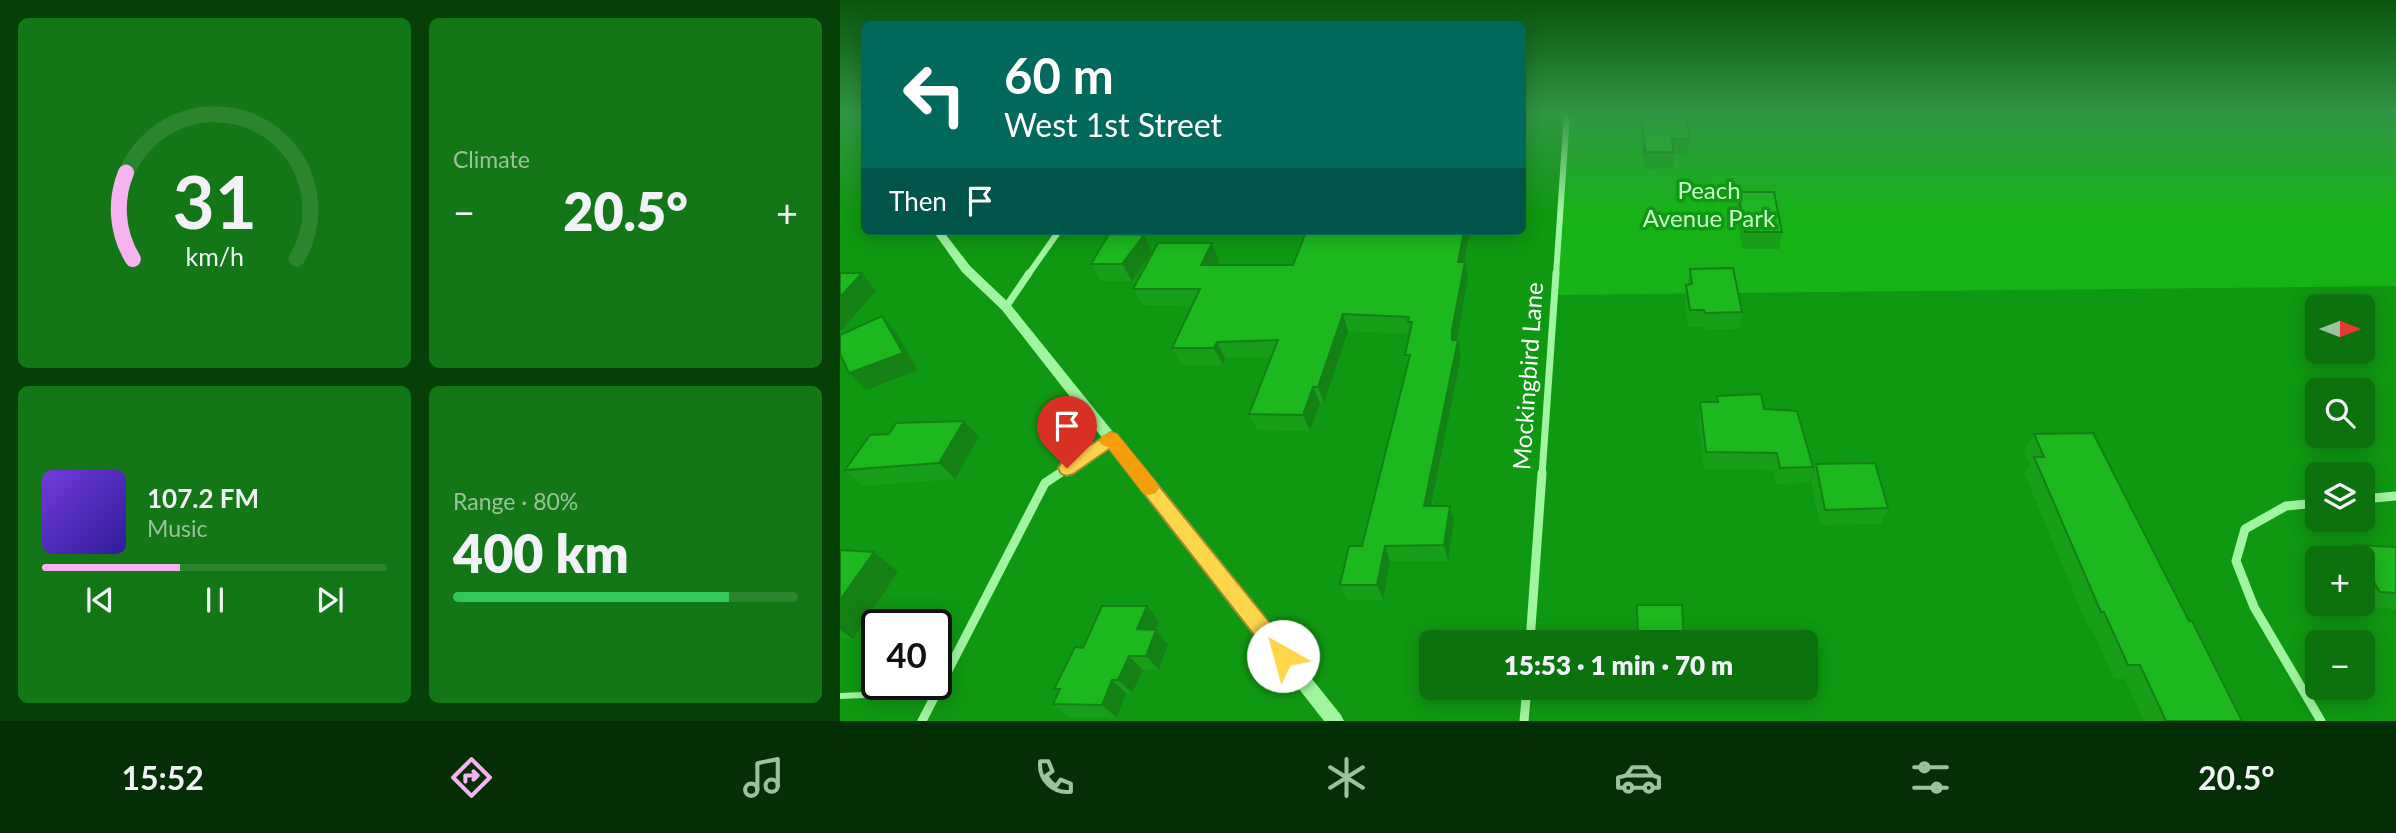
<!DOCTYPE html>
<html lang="en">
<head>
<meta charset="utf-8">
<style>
  :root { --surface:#0b720e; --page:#147717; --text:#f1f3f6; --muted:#9ac29e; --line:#2b842e; --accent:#f7b3ef }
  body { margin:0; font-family:Lato,sans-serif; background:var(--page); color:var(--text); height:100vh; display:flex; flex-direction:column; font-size:26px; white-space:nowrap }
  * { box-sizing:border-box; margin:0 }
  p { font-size:23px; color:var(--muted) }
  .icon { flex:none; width:38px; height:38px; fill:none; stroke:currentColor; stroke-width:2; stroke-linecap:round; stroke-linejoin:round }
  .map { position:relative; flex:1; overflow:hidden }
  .details { display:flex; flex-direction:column; gap:18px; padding:18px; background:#063f08; width:840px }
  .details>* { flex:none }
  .banner { position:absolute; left:21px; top:21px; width:665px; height:214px; border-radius:10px; box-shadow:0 4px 18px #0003; background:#00695c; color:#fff; overflow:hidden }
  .needle { width:46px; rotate:90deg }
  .tools { position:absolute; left:1465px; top:294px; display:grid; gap:14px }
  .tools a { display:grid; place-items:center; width:70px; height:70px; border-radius:10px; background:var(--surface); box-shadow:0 4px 18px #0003; font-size:35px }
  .speed { position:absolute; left:21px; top:609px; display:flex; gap:14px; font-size:35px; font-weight:700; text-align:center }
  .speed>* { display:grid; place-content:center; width:91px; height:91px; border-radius:50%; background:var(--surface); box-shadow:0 4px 18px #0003; line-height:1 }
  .speed .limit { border:4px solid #111; border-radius:10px; background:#fff; color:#111 }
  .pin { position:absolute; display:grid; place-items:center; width:60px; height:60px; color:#fff; margin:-72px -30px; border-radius:50% 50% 50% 0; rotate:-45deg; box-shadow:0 0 7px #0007 }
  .pin .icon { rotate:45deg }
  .me { position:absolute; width:77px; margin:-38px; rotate:322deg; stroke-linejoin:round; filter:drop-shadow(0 0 5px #0008) }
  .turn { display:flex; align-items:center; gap:24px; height:147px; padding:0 28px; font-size:32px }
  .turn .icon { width:91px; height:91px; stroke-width:2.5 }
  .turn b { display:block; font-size:49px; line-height:60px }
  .then { display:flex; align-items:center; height:66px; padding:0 28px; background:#0003; gap:14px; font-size:26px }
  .big { font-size:52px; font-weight:800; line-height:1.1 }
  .details .widget { flex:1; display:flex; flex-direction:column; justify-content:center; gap:10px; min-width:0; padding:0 24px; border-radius:10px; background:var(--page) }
  .details .dial { align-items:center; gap:0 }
  .dial svg { height:182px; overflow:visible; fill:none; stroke:var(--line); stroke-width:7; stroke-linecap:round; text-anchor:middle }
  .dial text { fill:var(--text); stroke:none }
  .song { display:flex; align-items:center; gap:21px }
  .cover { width:84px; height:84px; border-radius:10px; background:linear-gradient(135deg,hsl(260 70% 55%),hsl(250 70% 35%)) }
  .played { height:7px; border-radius:4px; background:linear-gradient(90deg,var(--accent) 40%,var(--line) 40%) }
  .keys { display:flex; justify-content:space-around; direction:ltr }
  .heat { display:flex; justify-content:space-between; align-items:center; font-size:38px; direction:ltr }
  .charge { height:10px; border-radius:5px; background:linear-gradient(90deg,#34c759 80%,var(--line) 0) }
  .details .tiles { flex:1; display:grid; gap:18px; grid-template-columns:repeat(2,1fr) }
  .trip { position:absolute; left:579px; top:630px; width:399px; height:70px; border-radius:10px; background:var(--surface); box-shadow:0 4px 18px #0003; font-weight:800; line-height:70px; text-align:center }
  .dock { display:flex; height:112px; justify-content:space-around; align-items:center; background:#042e06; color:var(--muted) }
  .dock .icon { width:49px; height:49px }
  .dock .on { color:var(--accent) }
  .dock b { font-size:32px; color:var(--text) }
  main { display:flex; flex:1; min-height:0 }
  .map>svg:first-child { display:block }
  .green { fill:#17b317 }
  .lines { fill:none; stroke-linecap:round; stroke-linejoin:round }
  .service { stroke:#a0f5a0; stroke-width:6 }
  .minor-far2 { stroke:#a0f5a0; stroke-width:6 }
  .minor-far1 { stroke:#a0f5a0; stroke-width:7 }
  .minor { stroke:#a0f5a0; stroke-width:9 }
  .tertiary { fill:#a0f5a0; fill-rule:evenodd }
  .wall { fill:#199e1a }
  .shaded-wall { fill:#148115 }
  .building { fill:#1db81e; stroke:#148115; stroke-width:2 }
  .route { fill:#ffd54a; stroke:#a68a30; stroke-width:2 }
  .slow { fill:#f59e0b }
  .labels { text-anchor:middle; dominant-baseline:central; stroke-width:7; stroke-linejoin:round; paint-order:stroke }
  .park-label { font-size:24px; fill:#c9fec9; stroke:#0f9812 }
  .street-label { font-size:24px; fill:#fff; stroke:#0f9812 }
</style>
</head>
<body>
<main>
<section class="details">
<div class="tiles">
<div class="widget dial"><svg viewBox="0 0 100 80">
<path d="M14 69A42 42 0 1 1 86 69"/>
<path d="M14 69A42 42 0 0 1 11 31" stroke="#f7b3ef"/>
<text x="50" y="56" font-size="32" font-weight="700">31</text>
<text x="50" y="72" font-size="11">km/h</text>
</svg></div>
<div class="widget"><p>Climate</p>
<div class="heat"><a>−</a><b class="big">20.5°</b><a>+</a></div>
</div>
<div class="widget">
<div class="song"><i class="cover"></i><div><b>107.2 FM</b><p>Music</p></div></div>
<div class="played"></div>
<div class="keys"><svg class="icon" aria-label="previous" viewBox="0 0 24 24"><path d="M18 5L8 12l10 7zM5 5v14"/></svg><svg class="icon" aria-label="pause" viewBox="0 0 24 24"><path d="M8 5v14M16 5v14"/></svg><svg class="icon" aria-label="next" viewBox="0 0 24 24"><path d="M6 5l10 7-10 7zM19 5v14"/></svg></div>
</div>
<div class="widget"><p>Range · 80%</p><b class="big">400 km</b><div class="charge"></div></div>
</div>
</section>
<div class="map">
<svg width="1556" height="721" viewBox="0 0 1556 721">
  <rect width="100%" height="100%" fill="#0f9812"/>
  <path class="green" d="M727,113H1556V286L714,295Z"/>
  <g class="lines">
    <path class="service" d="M0,696L97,692"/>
    <path class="minor-far2" d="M188,275L219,231
      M716,275L727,113"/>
    <path class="minor-far1" d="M166,307L189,273
      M217,475L271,439
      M702,475L716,273"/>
    <path class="minor" d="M1522,499L1556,496
      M1477,503L1446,506L1405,529L1396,561L1414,607L1481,721
      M690,642L702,473
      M82,721L205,483L220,473
      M684,721L687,688"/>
    <path class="tertiary" d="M93,231H103L130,266L170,304L501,715L504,721H484L162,310L122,272Z"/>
  </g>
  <path class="wall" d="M802,115L850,139L848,155H834L833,168L804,169L801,131Z
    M898,192L942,232L939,249H902L896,209Z
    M537,231H630L624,262L628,278L617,340L621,357L592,506H610L614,521L608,561H550L543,600H507L500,585L522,546L568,365L565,355L569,334L508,331L484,403H480L470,431L417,430L409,414L431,357L385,358L383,365H341L332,348L352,306L302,305L293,289L372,243L379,260L377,265H453L536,233Z
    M312,252L292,281H261L251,264Z
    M850,269L902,312L900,329L864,330L863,327H849L845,302L846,285L848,284Z
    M877,396L924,409L973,467L969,483L936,484L934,470L864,469L859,419L860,402H876Z
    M49,434L139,437L115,479L23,486L5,470Z
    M1194,434L1349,621L1402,721H1304L1285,679H1274L1251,627H1248L1184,473L1190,463L1184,451Z
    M976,464L1048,508L1041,524L980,525L971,480Z
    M1512,545L1556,547V609L1520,607L1518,604H1522V558H1496Z
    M0,549L1,550L34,552L58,572L13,639L0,638Z
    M319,621L316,630L328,644L319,670H303L292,693H286L277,718H229L213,704L219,693L214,689L243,648Z"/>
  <path class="shaded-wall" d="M624,231H630L621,278L618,262Z
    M304,235L312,252L292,281L282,264Z
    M372,243L379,260L369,282L361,265Z
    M625,262L628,278L616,347L618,340L621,357L588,522L584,506L612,340V330Z
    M22,273L36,291L0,332V297Z
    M503,314L508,331L484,403L478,387Z
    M42,316L57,334L78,370L26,390L9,373Z
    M377,342L385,358L383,365L374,348Z
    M473,387L480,403L470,431L463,415Z
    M124,421L139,437L115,479L99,463Z
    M610,506L614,521L608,561L604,545Z
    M545,546L550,561L543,600L537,585Z
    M34,552L58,572L13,639L0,630V600Z
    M307,606L319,621L316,630L328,644L319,670L306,656L297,629Z
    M289,656L303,670L292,693L278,680Z
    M272,680L286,693L277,718L262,705Z"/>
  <path class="building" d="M846,113L850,139H832L834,152H805L802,115Z
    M898,192H934L942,232H905Z
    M537,231H624L618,262H625L612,330V340H618L584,506H610L604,545L545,546L537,585H500L509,546H522L570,355H565L572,322H568L569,317L503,314L478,387H473L463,415L409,414L438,340L377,342L374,348H332L360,289H293L318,243H372L361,265H453L466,232L536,233Z
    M269,234L304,235L282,264H251Z
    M893,268L902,312L865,313L864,310H850L846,285L852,284L850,269Z
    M0,273H22L0,297Z
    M42,316L63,353L9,373L0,354V335Z
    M921,394L924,409L957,411L973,467L940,468L937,453L866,452L860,402H878L877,396Z
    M124,421L99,463L5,470L30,435L49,434L56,423Z
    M1253,433L1349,621H1352L1402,721H1326L1300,665H1288L1264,612H1261L1194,457H1204L1194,434Z
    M1035,463L1048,508L985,510L976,464Z
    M1512,545L1556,547V593L1540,592L1522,563V558H1519Z
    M0,550L34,552L0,600Z
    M797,605H842L844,642H798Z
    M262,606H307L297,629L316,630L306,656H289L278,680H272L262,705L213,704L220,689H214L235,647L243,648Z"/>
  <linearGradient id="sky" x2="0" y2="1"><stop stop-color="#08540a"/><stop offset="0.53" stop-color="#319644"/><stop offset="1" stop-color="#319644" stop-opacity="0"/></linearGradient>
  <rect width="1556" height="214" fill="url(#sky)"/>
  <path class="route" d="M271,432L277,434L451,649L454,656L451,663L443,666L436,663L269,449L233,474L227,476L221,474L218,468L221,463Z"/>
  <path class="slow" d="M271,432L277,434L316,482L319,488L316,493L309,495L303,493L268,447L262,445L259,441L262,436Z"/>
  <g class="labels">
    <g class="park-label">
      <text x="869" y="189">Peach<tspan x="869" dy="28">Avenue Park</tspan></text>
    </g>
    <g class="street-label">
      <text transform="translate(687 376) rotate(-86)">Mockingbird Lane</text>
    </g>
  </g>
</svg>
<div class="tools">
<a><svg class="needle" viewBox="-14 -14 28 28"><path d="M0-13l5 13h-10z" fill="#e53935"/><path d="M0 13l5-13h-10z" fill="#9ac29e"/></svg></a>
<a><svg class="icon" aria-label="search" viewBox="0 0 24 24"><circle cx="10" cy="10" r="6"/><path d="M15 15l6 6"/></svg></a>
<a><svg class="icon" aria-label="layers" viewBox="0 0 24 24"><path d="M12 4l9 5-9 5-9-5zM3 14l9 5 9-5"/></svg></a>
<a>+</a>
<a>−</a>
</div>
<div class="speed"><div class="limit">40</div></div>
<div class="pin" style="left:227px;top:468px;background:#d93025"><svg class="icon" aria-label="arrive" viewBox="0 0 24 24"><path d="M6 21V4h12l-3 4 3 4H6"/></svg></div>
<svg class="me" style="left:443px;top:656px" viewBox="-20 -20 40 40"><circle r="19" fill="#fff"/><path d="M0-13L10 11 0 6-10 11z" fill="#ffd54a"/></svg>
<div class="trip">15:53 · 1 min · 70 m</div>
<div class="banner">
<div class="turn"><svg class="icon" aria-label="left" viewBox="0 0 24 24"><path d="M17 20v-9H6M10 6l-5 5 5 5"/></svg><div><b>60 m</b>West 1st Street</div></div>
<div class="then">Then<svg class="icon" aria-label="arrive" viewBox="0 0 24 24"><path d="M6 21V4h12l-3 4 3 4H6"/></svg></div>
</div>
</div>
</main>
<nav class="dock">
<b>15:52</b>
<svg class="icon on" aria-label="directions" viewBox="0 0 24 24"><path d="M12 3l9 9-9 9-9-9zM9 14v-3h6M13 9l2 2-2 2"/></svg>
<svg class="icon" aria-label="music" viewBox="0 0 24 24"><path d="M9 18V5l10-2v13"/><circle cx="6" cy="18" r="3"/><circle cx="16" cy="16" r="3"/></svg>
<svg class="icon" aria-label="phone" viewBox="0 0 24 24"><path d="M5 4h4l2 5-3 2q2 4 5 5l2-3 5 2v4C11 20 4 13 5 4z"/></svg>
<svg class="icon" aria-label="climate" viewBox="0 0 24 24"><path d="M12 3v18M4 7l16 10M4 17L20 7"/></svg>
<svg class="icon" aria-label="car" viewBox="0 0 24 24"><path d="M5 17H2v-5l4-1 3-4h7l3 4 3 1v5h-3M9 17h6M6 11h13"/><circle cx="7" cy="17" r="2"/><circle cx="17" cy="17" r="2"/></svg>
<svg class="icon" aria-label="filters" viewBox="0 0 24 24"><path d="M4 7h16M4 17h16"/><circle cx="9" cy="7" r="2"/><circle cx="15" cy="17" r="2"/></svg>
<b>20.5°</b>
</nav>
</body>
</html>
